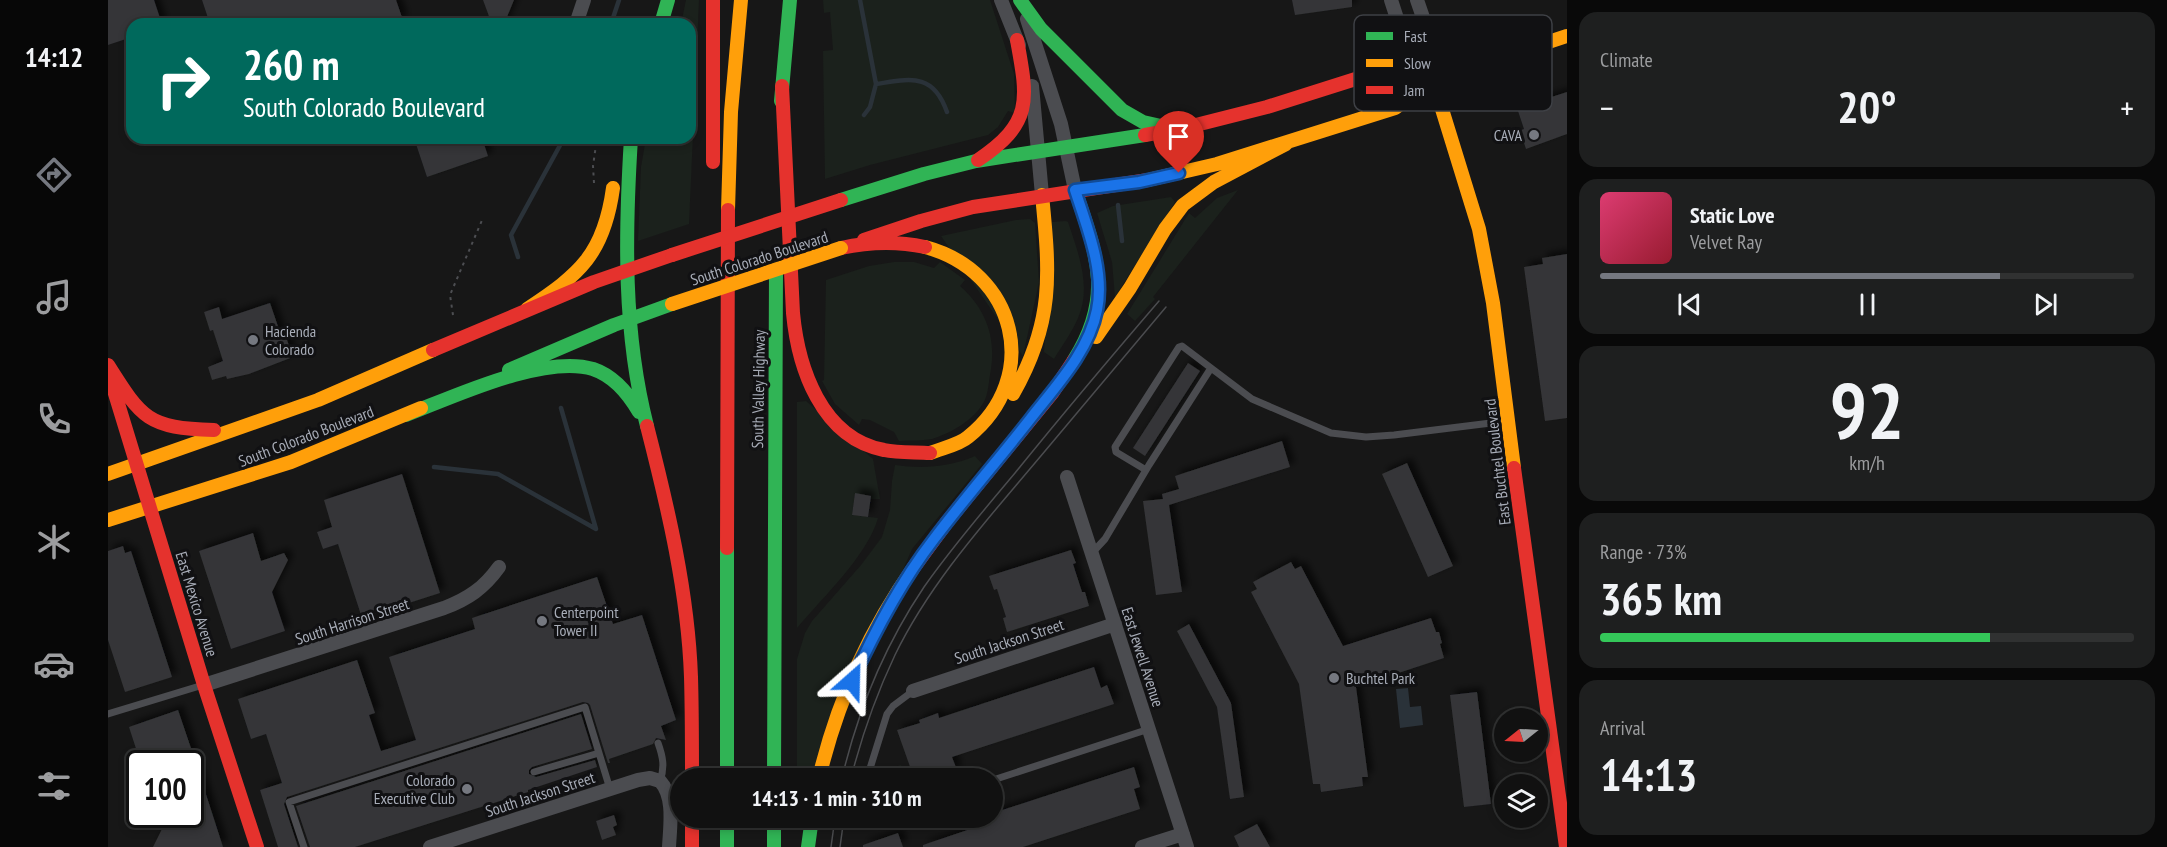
<!DOCTYPE html>
<html lang="en">
<head>
<meta charset="utf-8">
<style>
  :root { --surface:#111; --page:#1e1f1f; --text:#f1f3f6; --muted:#9c9d9f; --line:#303131; --accent:#757880 }
  body { margin:0; font-family:"PT Sans Narrow",sans-serif; background:var(--page); color:var(--text); height:100vh; display:flex; flex-direction:column; font-size:22px; white-space:nowrap }
  * { box-sizing:border-box; margin:0 }
  p { font-size:20px; color:var(--muted) }
  .icon { flex:none; width:33px; height:33px; fill:none; stroke:currentColor; stroke-width:2; stroke-linecap:round; stroke-linejoin:round }
  .map { position:relative; flex:1; overflow:hidden }
  .details { display:flex; flex-direction:column; gap:12px; padding:12px; background:#090909; width:600px }
  .details>* { flex:none }
  .hud { position:absolute; left:18px; top:18px; width:570px; height:126px; border-radius:18px; box-shadow:0 3px 9px #0003,0 0 0 2px var(--line); background:#00695c; color:#fff; overflow:hidden }
  .needle { width:39px; rotate:252deg }
  .controls { position:absolute; left:1386px; top:708px; display:grid; gap:12px }
  .controls a { display:grid; place-items:center; width:54px; height:54px; border-radius:50%; background:var(--surface); box-shadow:0 3px 9px #0003,0 0 0 2px var(--line); font-size:30px }
  .speed { position:absolute; left:18px; top:750px; display:flex; gap:12px; font-size:30px; font-weight:700; text-align:center }
  .speed>* { display:grid; place-content:center; width:78px; height:78px; border-radius:50%; background:var(--surface); box-shadow:0 3px 9px #0003,0 0 0 2px var(--line); line-height:1 }
  .speed .limit { border:3px solid #111; border-radius:9px; background:#fff; color:#111 }
  .pin { position:absolute; display:grid; place-items:center; width:51px; height:51px; color:#fff; margin:-62px -26px; border-radius:50% 50% 50% 0; rotate:-45deg; box-shadow:0 0 6px #0007 }
  .pin .icon { rotate:45deg }
  .me { position:absolute; width:66px; margin:-33px; rotate:25deg; stroke-linejoin:round; filter:drop-shadow(0 0 4px #0008) }
  .turn { display:flex; align-items:center; gap:21px; height:126px; padding:0 18px; font-size:27px }
  .turn .icon { width:78px; height:78px; stroke-width:2.5 }
  .turn b { display:block; font-size:42px; line-height:51px }
  .big { font-size:45px; font-weight:700; line-height:1.1 }
  .details .card { flex:1; display:flex; flex-direction:column; justify-content:center; gap:9px; min-width:0; padding:0 21px; border-radius:18px; background:var(--page) }
  .details .dial { align-items:center; gap:0 }
  .dial b { font-size:78px; line-height:1 }
  .song { display:flex; align-items:center; gap:18px }
  .cover { width:72px; height:72px; border-radius:9px; background:linear-gradient(135deg,hsl(340 70% 55%),hsl(350 70% 35%)) }
  .played { height:6px; border-radius:3px; background:linear-gradient(90deg,var(--accent) 75%,var(--line) 75%) }
  .keys { display:flex; justify-content:space-around; direction:ltr }
  .heat { display:flex; justify-content:space-between; align-items:center; font-size:33px; direction:ltr }
  .charge { height:9px; border-radius:4px; background:linear-gradient(90deg,#34c759 73%,var(--line) 0) }
  .trip { position:absolute; left:562px; top:768px; width:333px; height:60px; border-radius:30px; background:var(--surface); box-shadow:0 3px 9px #0003,0 0 0 2px var(--line); font-weight:700; line-height:60px; text-align:center }
  main { display:flex; flex:1; min-height:0 }
  .dock { display:flex; flex-direction:column; width:108px; justify-content:space-around; align-items:center; background:#070707; color:var(--muted) }
  .dock .icon { width:42px; height:42px }
  .dock .active { color:var(--accent) }
  .dock b { font-size:27px; color:var(--text) }
  .map>svg:first-child { display:block }
  .green { fill:#1b211c }
  .water { fill:#2a3239 }
  .lines { fill:none; stroke-linecap:round; stroke-linejoin:round }
  .stream { stroke:#2a3239; stroke-width:4.5 }
  .building { fill:#343537; filter:url(#shadow) }
  .path { stroke:#4d4e52; stroke-width:2; stroke-dasharray:3 4.5; stroke-linecap:butt }
  .lane { stroke:#4b4c50; stroke-width:7 }
  .street { stroke:#4b4c50; stroke-width:14 }
  .fast { stroke:#30b455; stroke-width:14 }
  .slow { stroke:#ff9f0a; stroke-width:14 }
  .jam { stroke:#e5322d; stroke-width:14 }
  .tram { stroke:#4b4c4f; stroke-width:1.5 }
  .slow-bridge { stroke:#ff9f0a; stroke-width:14 }
  .jam-bridge { stroke:#e5322d; stroke-width:14 }
  .route-casing { stroke:#114b97; stroke-width:15 }
  .route { stroke:#1a73e8; stroke-width:10 }
  .poi-dot { fill:#757880; stroke:#111113; stroke-width:2 }
  .labels { text-anchor:middle; dominant-baseline:central; stroke-width:6; stroke-linejoin:round; paint-order:stroke }
  .poi-label { font-size:16px; fill:#a8adb8; stroke:#111113; text-anchor:start }
  .street-label { font-size:16px; fill:#a8adb8; stroke:#111113 }
  .key { fill:#111113; stroke:#3e4045; stroke-width:1.5 }
  .key-label { font-size:16px; fill:#a8adb8 }
</style>
</head>
<body>
<main>
<nav class="dock">
<b>14:12</b>
<svg class="icon active" aria-label="directions" viewBox="0 0 24 24"><path d="M12 3l9 9-9 9-9-9zM9 14v-3h6M13 9l2 2-2 2"/></svg>
<svg class="icon" aria-label="music" viewBox="0 0 24 24"><path d="M9 18V5l10-2v13"/><circle cx="6" cy="18" r="3"/><circle cx="16" cy="16" r="3"/></svg>
<svg class="icon" aria-label="phone" viewBox="0 0 24 24"><path d="M5 4h4l2 5-3 2q2 4 5 5l2-3 5 2v4C11 20 4 13 5 4z"/></svg>
<svg class="icon" aria-label="climate" viewBox="0 0 24 24"><path d="M12 3v18M4 7l16 10M4 17L20 7"/></svg>
<svg class="icon" aria-label="car" viewBox="0 0 24 24"><path d="M5 17H2v-5l4-1 3-4h7l3 4 3 1v5h-3M9 17h6M6 11h13"/><circle cx="7" cy="17" r="2"/><circle cx="17" cy="17" r="2"/></svg>
<svg class="icon" aria-label="filters" viewBox="0 0 24 24"><path d="M4 7h16M4 17h16"/><circle cx="9" cy="7" r="2"/><circle cx="15" cy="17" r="2"/></svg>
</nav>
<div class="map">
<svg width="1459" height="847" viewBox="0 0 1459 847">
  <defs>
    <filter id="shadow"><feDropShadow dx="5" dy="-5" stdDeviation="3" flood-color="#0009"/></filter>
  </defs>
  <rect width="100%" height="100%" fill="#171717"/>
  <path class="green" d="M578,0H591L581,224L530,241L533,167L538,138H582V24H573Z
    M715,0H882L906,74L907,113L900,111L890,127L880,135L762,165L717,179L715,51L725,50L722,12L716,13Z
    M1130,190L1045,297L1047,299L1027,321L1019,314L1081,213L1087,218L1109,198Z
    M1063,197L1067,202L1007,297L1004,262L989,213L1005,206Z
    M922,219L927,223L931,282L915,356L833,236L908,220Z
    M958,221L960,222C970,252 984,287 970,318C964,332 954,346 946,359L936,352L944,222Z
    M786,262H806L826,268L832,262L857,280L852,286C877,308 888,336 883,369C881,378 881,388 878,397C871,417 844,433 824,439C814,441 802,440 791,441L786,432L762,420L754,419L751,425L727,404L714,381L716,380L718,280L761,266Z
    M698,401L765,459L772,499H763V495L747,494L744,515L770,518C760,555 714,598 689,628V402Z
    M867,456L874,464L804,549L704,778H689V659L697,633L704,621L753,565L774,537L782,510L784,481L787,465C814,469 842,467 867,456Z
    M793,765L797,778H783L780,769Z"/>
  <path class="water" d="M1300,688L1302,707L1313,706L1315,725L1292,728L1288,689Z"/>
  <g class="lines">
    <path class="stream" d="M752,0L768,84L762,107L756,115
      M503,24L511,0
      M768,84C802,79 825,72 839,112
      M1010,205L1014,241
      M410,257L403,235L456,138
      M326,467L390,474L488,529L453,408"/>
  </g>
  <path class="building" d="M0,0H46L54,24H24V37L0,45Z
    M94,0H288L295,20L283,24H102Z
    M375,0H406L396,24L382,19Z
    M1184,0H1244V7L1187,15Z
    M1459,92V134L1418,149L1413,134V130L1416,129L1409,108Z
    M306,138H374L380,156L319,177Z
    M1459,254V418L1437,421L1416,267L1435,264L1434,258Z
    M162,303L174,338L178,337L185,357L141,374L119,379L118,376L104,380L100,367L115,361L105,330L102,331L96,312L111,307L114,319Z
    M1080,363L1092,371L1037,456L1025,448Z
    M1174,441L1182,467L1061,505L1074,592L1048,595L1035,501L1055,499L1054,494L1071,489L1067,476Z
    M1299,463L1345,566L1320,577L1274,474Z
    M294,474L332,593L254,618L230,544L215,549L209,532L224,527L216,500Z
    M747,493L763,496L760,517L744,515Z
    M145,533L153,561L176,553L180,560L164,592L177,631L123,649L91,551Z
    M15,546L17,553L23,551L64,677L17,692L0,640V551Z
    M963,550L968,563L965,564L974,592H977L981,606L899,632L895,618L898,617L889,589L886,590L881,576Z
    M1183,562L1187,569L1193,566L1235,646L1323,618L1328,632H1331L1334,643L1332,644L1336,658L1248,687L1260,777H1254L1255,786L1213,792L1212,784H1205L1191,684L1143,592L1149,589L1145,582Z
    M489,577L505,624L534,615L568,720L553,726L558,740L548,738L545,744L501,759L502,763H500L482,705L480,703L475,702L179,797L176,804L190,847H170L152,790L174,783L158,734L143,739L130,699L249,660L267,713L261,715L273,751L308,740L281,657L367,629L364,618Z
    M1081,624L1123,703L1136,797L1122,799L1109,707L1069,631Z
    M986,667L993,688L999,685L1006,704L844,757L849,770L829,777L828,772L806,778L789,730L812,723L811,720L830,713L831,718Z
    M1369,692L1383,804L1356,807L1342,695Z
    M70,710L85,754L115,847H45L54,829L50,814H82V764H33L21,727Z
    M473,714L484,749L424,767L421,770V774L428,777L487,760L489,767L420,790V792L247,847H202L188,806Z
    M1026,767L1032,787L1026,789L1032,809L915,847H815V845L880,823L878,818H885V813Z
    M506,815L509,825L505,827L508,835L494,840L488,821Z
    M1149,824L1162,847H1131L1126,836Z
    M790,833L795,847H755V845Z"/>
  <g class="lines">
    <path class="path" d="M486,183L485,166L489,138
      M345,315L342,295L375,218"/>
    <path class="lane" d="M1038,470L1008,452L1007,447L1071,347L1074,346L1103,368
      M984,553L997,539L1041,465L1103,368L1144,399L1223,433L1258,437L1286,435L1399,421
      M0,714L95,685
      M550,743C555,757 557,767 552,781
      M491,753L502,789
      M759,778L779,714L785,706L805,691
      M885,780L1041,729
      M196,847L181,802L477,707L491,753L426,772"/>
    <path class="street" d="M893,0L911,45
      M1283,0L1296,40L1325,80
      M1309,0L1320,32L1325,78
      M919,19L953,124L967,190
      M468,24L476,0
      M924,86L934,195
      M959,477L1079,847
      M96,685L336,608C360,599 376,588 391,567
      M805,691L1007,624
      M322,847L530,780L542,778L552,781C567,797 562,826 561,847
      M1034,847L1075,834"/>
    <path class="fast" d="M912,0L933,29L1014,110L1035,122L1062,128
      M553,24L560,0
      M673,101L682,0
      M523,138C517,234 515,333 539,426
      M733,200L816,174L868,161L1037,135
      M966,360C1006,297 989,255 967,190
      M401,370L506,325L564,304
      M298,415C345,397 436,354 485,369C506,376 520,393 531,412
      M619,548V778
      M666,778L668,270
      M619,818V847
      M666,818V847
      M700,847L704,818"/>
    <path class="slow" d="M1325,80L1371,229L1385,303L1406,468
      M1040,180L1109,164L1287,108L1325,80L1459,36
      M620,210L623,112L633,0
      M817,247C908,271 935,377 860,437C851,445 834,448 822,453
      M419,309C472,274 496,254 505,188
      M988,337L1022,288L1057,229L1075,205L1106,182L1178,144
      M905,394C946,322 942,275 934,195
      M0,474L210,400L325,350
      M0,520L183,462L313,408
      M711,778C729,702 761,631 806,567"/>
    <path class="jam" d="M605,0V162
      M674,86L685,313C690,367 713,438 776,450C790,453 807,452 822,453
      M1037,135L1076,128L1159,107L1276,70L1325,80
      M870,160C925,123 920,100 909,40
      M756,240L813,221L865,207L1040,180
      M733,248C761,242 788,241 817,247
      M325,350L486,282L564,255
      M0,365C34,419 40,428 106,430
      M1,374L96,685L149,847
      M539,426C560,508 580,592 583,677C584,711 584,745 584,778
      M1406,468L1458,847
      M619,548L620,210
      M806,567L839,522L945,392L966,360
      M584,818V847"/>
    <path class="tram" d="M734,778C750,710 777,645 816,587C844,547 876,510 907,473C954,415 1002,358 1051,301
      M743,778C754,735 768,695 787,655C823,581 880,519 932,457C974,407 1016,357 1058,307
      M723,847L727,818
      M732,847L736,818"/>
    <path class="slow-bridge" d="M564,304L733,248"/>
    <path class="jam-bridge" d="M564,255L733,200"/>
  </g>
  <g class="lines">
    <defs>
      <path id="route" d="M744,681C767,631 792,583 826,539C857,498 891,459 923,418C948,386 981,351 989,310C997,271 979,227 967,190L1031,182L1071,173"/>
    </defs>
    <use href="#route" class="route-casing"/>
    <use href="#route" class="route"/>
  </g>
  <g class="poi-dot">
    <circle cx="1426" cy="135" r="6"/>
    <circle cx="145" cy="340" r="6"/>
    <circle cx="434" cy="621" r="6"/>
    <circle cx="1226" cy="678" r="6"/>
    <circle cx="359" cy="789" r="6"/>
  </g>
  <g class="labels">
    <g class="poi-label">
      <text x="1414" y="135" text-anchor="end">CAVA</text>
      <text x="157" y="331">Hacienda<tspan x="157" dy="18">Colorado</tspan></text>
      <text x="446" y="612">Centerpoint<tspan x="446" dy="18">Tower II</tspan></text>
      <text x="1238" y="678">Buchtel Park</text>
      <text x="347" y="780" text-anchor="end">Colorado<tspan x="347" dy="18">Executive Club</tspan></text>
    </g>
    <g class="street-label">
      <text transform="translate(651 258) rotate(-18)">South Colorado Boulevard</text>
      <text transform="translate(650 389) rotate(-89)">South Valley Highway</text>
      <text transform="translate(198 436) rotate(-21)">South Colorado Boulevard</text>
      <text transform="translate(1389 462) rotate(-97)">East Buchtel Boulevard</text>
      <text transform="translate(89 604) rotate(73)">East Mexico Avenue</text>
      <text transform="translate(244 621) rotate(-18)">South Harrison Street</text>
      <text transform="translate(901 641) rotate(-18)">South Jackson Street</text>
      <text transform="translate(1035 657) rotate(72)">East Jewell Avenue</text>
      <text transform="translate(432 794) rotate(-18)">South Jackson Street</text>
    </g>
  </g>
  <rect x="1246" y="15" width="198" height="96" rx="9" class="key"/>
  <rect x="1258" y="32" width="27" height="8" fill="#30b455"/>
  <rect x="1258" y="59" width="27" height="8" fill="#ff9f0a"/>
  <rect x="1258" y="86" width="27" height="8" fill="#e5322d"/>
  <g class="key-label">
    <text x="1296" y="42">Fast</text>
    <text x="1296" y="69">Slow</text>
    <text x="1296" y="96">Jam</text>
  </g>
</svg>
<div class="controls">
<a><svg class="needle" viewBox="-14 -14 28 28"><path d="M0-13l5 13h-10z" fill="#e53935"/><path d="M0 13l5-13h-10z" fill="#9c9d9f"/></svg></a>
<a><svg class="icon" aria-label="layers" viewBox="0 0 24 24"><path d="M12 4l9 5-9 5-9-5zM3 14l9 5 9-5"/></svg></a>
</div>
<div class="speed"><div class="limit">100</div></div>
<div class="pin" style="left:1071px;top:173px;background:#d93025"><svg class="icon" aria-label="arrive" viewBox="0 0 24 24"><path d="M6 21V4h12l-3 4 3 4H6"/></svg></div>
<svg class="me" style="left:744px;top:681px" viewBox="-20 -20 40 40"><path d="M0-17L14 15 0 8-14 15z" fill="#1a73e8" stroke="#fff" stroke-width="4"/></svg>
<div class="trip">14:13 · 1 min · 310 m</div>
<div class="hud">
<div class="turn"><svg class="icon" aria-label="right" viewBox="0 0 24 24"><path d="M7 20v-9h11M14 6l5 5-5 5"/></svg><div><b>260 m</b>South Colorado Boulevard</div></div>
</div>
</div>
<section class="details">
<div class="card"><p>Climate</p>
<div class="heat"><a>−</a><b class="big">20°</b><a>+</a></div>
</div>
<div class="card">
<div class="song"><i class="cover"></i><div><b>Static Love</b><p>Velvet Ray</p></div></div>
<div class="played"></div>
<div class="keys"><svg class="icon" aria-label="previous" viewBox="0 0 24 24"><path d="M18 5L8 12l10 7zM5 5v14"/></svg><svg class="icon" aria-label="pause" viewBox="0 0 24 24"><path d="M8 5v14M16 5v14"/></svg><svg class="icon" aria-label="next" viewBox="0 0 24 24"><path d="M6 5l10 7-10 7zM19 5v14"/></svg></div>
</div>
<div class="card dial"><b>92</b><p>km/h</p></div>
<div class="card"><p>Range · 73%</p><b class="big">365 km</b><div class="charge"></div></div>
<div class="card"><p>Arrival</p><b class="big">14:13</b></div>
</section>
</main>
</body>
</html>
